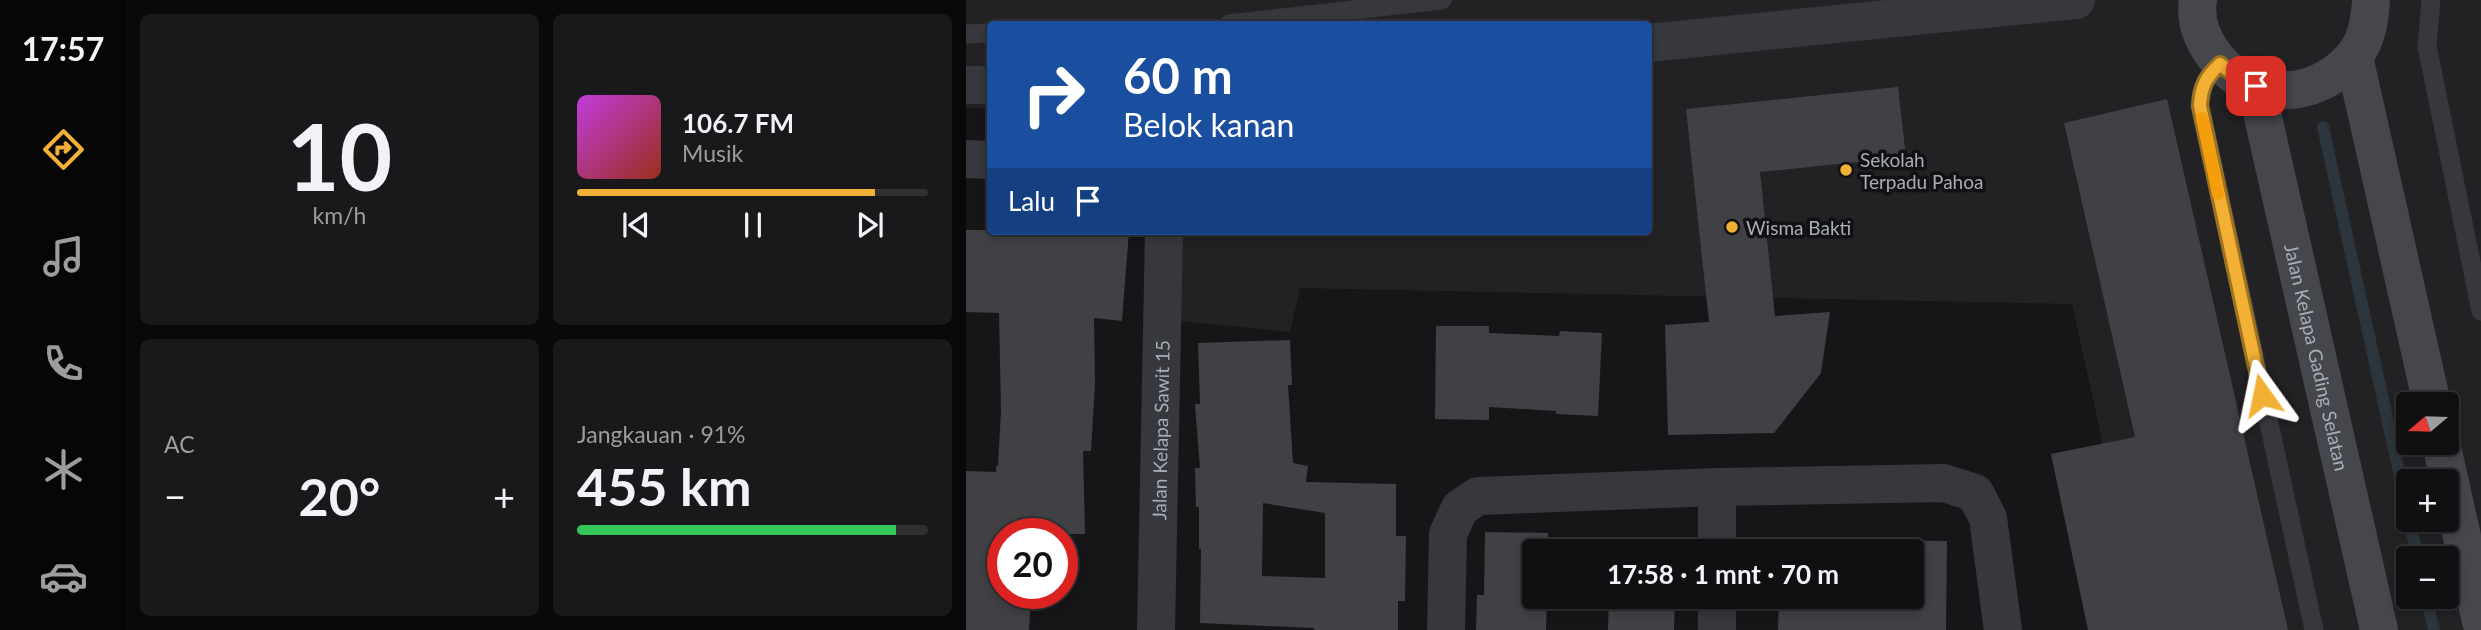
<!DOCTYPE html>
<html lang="id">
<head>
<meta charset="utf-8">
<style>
  :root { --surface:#101012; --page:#19191b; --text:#f1f3f6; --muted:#9c9d9f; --line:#303032; --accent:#f2b134 }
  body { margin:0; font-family:Lato,sans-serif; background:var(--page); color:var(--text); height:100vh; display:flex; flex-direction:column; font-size:26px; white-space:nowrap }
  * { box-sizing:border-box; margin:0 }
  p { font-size:23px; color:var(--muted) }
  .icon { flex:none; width:38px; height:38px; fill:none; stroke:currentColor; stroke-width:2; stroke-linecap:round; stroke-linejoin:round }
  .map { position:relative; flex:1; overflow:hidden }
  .drawer { display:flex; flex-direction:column; gap:14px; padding:14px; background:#09090a; width:840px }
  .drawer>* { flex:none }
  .top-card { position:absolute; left:21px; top:21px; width:665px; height:214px; border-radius:7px; box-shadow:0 4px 10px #0003,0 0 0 2px var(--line); background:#1a4fa0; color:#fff; overflow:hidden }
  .needle { width:46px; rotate:251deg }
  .buttons { position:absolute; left:1430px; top:392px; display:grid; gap:14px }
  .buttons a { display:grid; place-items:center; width:63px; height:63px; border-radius:7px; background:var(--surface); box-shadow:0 4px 10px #0003,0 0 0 2px var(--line); font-size:35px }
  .speed { position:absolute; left:21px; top:518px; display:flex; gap:14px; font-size:35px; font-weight:700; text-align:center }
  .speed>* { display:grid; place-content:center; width:91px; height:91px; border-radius:50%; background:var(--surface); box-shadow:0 4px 10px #0003,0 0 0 2px var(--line); line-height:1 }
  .speed .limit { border:10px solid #d22; background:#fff; color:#111 }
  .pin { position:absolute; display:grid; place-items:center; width:60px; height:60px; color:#fff; margin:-30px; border-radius:14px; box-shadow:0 4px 10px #0006 }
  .me { position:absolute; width:77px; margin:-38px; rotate:348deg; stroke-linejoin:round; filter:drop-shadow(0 0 5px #0008) }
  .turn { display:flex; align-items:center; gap:24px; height:147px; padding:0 21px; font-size:32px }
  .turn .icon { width:91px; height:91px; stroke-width:2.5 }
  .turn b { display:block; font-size:49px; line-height:60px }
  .then { display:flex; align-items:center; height:66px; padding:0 21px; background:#0003; gap:14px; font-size:26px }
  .big { font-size:52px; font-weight:700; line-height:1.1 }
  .drawer .widget { flex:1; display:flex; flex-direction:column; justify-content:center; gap:10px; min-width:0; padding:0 24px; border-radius:10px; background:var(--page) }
  .drawer .dial { align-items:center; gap:0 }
  .dial b { font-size:91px; line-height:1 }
  .song { display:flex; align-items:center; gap:21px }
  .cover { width:84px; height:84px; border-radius:10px; background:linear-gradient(135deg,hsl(290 70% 55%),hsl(10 70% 35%)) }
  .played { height:7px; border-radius:4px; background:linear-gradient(90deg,var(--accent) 85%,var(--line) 85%) }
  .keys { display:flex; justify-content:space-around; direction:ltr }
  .heat { display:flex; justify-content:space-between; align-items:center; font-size:38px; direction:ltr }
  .charge { height:10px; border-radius:5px; background:linear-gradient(90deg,#34c759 91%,var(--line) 0) }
  .drawer .tiles { flex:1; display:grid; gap:14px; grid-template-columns:repeat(2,1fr) }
  .trip { position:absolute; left:556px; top:539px; width:402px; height:70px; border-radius:7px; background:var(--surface); box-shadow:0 4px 10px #0003,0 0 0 2px var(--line); font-weight:700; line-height:70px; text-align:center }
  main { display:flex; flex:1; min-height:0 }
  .tabs { display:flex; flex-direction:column; width:126px; justify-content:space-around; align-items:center; background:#060607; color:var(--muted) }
  .tabs .icon { width:49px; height:49px }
  .tabs .selected { color:var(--accent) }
  .tabs b { font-size:32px; color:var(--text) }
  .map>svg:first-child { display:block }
  .built { fill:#222225; fill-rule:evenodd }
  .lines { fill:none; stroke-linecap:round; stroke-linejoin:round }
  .stream { stroke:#2c353c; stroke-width:12 }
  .building { fill:#404145; fill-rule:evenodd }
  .lane { stroke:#37383d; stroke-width:19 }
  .street { stroke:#37383d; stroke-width:38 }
  .secondary { stroke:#45474d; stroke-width:38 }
  .route-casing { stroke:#9d7322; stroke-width:18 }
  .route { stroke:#f2b134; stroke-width:12 }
  .slow { stroke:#f59e0b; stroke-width:12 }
  .poi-dot { fill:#f2b134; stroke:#111113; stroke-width:2.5 }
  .labels { text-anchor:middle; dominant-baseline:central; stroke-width:7; stroke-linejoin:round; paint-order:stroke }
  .poi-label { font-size:19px; fill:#a8adb8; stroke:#111113; text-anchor:start }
  .street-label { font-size:19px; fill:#a8adb8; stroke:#111113 }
</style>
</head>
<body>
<main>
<nav class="tabs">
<b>17:57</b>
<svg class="icon selected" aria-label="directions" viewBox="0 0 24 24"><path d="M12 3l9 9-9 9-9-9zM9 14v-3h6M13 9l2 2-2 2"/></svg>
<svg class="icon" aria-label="music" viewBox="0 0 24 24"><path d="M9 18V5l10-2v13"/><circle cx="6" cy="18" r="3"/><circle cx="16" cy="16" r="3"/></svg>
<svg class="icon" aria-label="phone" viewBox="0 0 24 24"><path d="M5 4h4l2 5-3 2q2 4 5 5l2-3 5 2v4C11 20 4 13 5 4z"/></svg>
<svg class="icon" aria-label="climate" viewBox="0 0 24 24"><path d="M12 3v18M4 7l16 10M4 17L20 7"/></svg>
<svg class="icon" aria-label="car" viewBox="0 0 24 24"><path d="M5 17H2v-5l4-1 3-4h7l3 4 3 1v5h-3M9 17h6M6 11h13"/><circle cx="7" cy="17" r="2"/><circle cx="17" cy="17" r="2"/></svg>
</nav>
<section class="drawer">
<div class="tiles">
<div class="widget dial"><b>10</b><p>km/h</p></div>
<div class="widget">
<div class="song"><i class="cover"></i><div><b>106.7 FM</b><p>Musik</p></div></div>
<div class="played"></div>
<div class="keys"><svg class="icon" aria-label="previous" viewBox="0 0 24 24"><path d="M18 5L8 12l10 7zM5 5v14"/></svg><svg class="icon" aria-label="pause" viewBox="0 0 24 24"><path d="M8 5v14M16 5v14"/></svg><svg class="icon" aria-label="next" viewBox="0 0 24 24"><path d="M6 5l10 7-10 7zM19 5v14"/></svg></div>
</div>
<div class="widget"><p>AC</p>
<div class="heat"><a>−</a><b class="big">20°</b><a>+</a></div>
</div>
<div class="widget"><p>Jangkauan · 91%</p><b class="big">455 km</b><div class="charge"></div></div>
</div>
</section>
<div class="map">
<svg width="1515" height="630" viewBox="0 0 1515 630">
  <rect width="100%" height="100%" fill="#161618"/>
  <path class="built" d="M0,0H1515V630H1178L1106,304L334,288L324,332L203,320L206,231H682V24H24V108H0ZM1442,404H1480V443H1442ZM1442,481H1480V520H1442ZM1442,558H1480V597H1442Z"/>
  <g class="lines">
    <path class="stream" d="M1357,127L1442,513
      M1443,520L1452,558
      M1460,597L1468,630"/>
  </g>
  <path class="building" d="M932,87L940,157L794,172L809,316L864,312L855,373L808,433L702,435L699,325L743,322L720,109Z
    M1201,99L1322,630H1122L1085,454L1169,437L1098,123Z
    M0,230L163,231L156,321L128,318L129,383L125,451H117L119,534H37V593H65L63,630H0V471L30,472V466H32L35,411L33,313L0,312Z
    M470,326H523V333L593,336L594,331L636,333L632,416L590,414V411L523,407V420L469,419Z
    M324,340L326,385H322L327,463L342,466L340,482L430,484V536H440L439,601H432V630H348V628L234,623L235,549H233V507H230L229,468H234L229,404H234L232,343ZM297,503L359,513V578L296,576Z
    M519,532L582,533V551H569V597H581L580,630H510L511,595H518Z
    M904,540L981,541L980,630H812L813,597H947V551H904Z
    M643,597H709L708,630H642Z"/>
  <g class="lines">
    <path class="lane" d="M1465,0L1461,46L1515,311
      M263,24L476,0
      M0,34L24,33
      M1254,64C1240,77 1235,86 1234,106L1348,630"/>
    <g class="street">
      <path d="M682,43L1110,0"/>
      <path d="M0,85H24"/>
      <path d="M0,159L24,160"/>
      <path d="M751,487V551"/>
      <path d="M751,597V630"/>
      <path id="s1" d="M190,630L198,231"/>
      <path d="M480,630L482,534L494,508L512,496L751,487L978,483L1009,493L1022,518L1037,630"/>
    </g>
    <g class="secondary">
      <path d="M1232,0C1229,18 1235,36 1245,51C1279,102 1349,103 1388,56C1401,41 1404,19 1405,0"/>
      <path d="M1388,57L1466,404"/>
      <path id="s2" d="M1290,86L1413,630"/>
      <path d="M1475,443L1515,621"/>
    </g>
  </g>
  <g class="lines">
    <defs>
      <path id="route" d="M1290,86L1275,81L1254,64C1240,77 1235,86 1234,106L1296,395"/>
    </defs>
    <use href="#route" class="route-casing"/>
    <use href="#route" class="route"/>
    <path class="slow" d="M1236,118L1252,194"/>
  </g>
  <g class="poi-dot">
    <circle cx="880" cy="170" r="7"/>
    <circle cx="766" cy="227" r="7"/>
  </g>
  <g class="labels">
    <g class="poi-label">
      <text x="894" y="159">Sekolah<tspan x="894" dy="22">Terpadu Pahoa</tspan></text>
      <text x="780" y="227">Wisma Bakti</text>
    </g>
    <g class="street-label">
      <text stroke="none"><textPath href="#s2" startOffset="278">Jalan Kelapa Gading Selatan</textPath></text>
      <text stroke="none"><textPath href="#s1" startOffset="200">Jalan Kelapa Sawit 15</textPath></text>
    </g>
  </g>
</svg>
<div class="buttons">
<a><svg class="needle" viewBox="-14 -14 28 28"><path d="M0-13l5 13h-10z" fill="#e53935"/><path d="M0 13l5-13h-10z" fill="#9c9d9f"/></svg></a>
<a>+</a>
<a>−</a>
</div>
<div class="speed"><div class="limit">20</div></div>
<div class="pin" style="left:1290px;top:86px;background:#d93025"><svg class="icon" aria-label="arrive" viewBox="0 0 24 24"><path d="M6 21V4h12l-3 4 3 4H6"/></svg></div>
<svg class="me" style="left:1296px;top:395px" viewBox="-20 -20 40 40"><path d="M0-17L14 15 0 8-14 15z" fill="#f2b134" stroke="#fff" stroke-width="4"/></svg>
<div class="trip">17:58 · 1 mnt · 70 m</div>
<div class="top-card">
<div class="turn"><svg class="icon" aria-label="right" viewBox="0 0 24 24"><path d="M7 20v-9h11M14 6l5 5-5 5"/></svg><div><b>60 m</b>Belok kanan</div></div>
<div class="then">Lalu<svg class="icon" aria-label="arrive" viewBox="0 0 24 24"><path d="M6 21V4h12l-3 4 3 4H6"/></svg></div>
</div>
</div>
</main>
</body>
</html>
